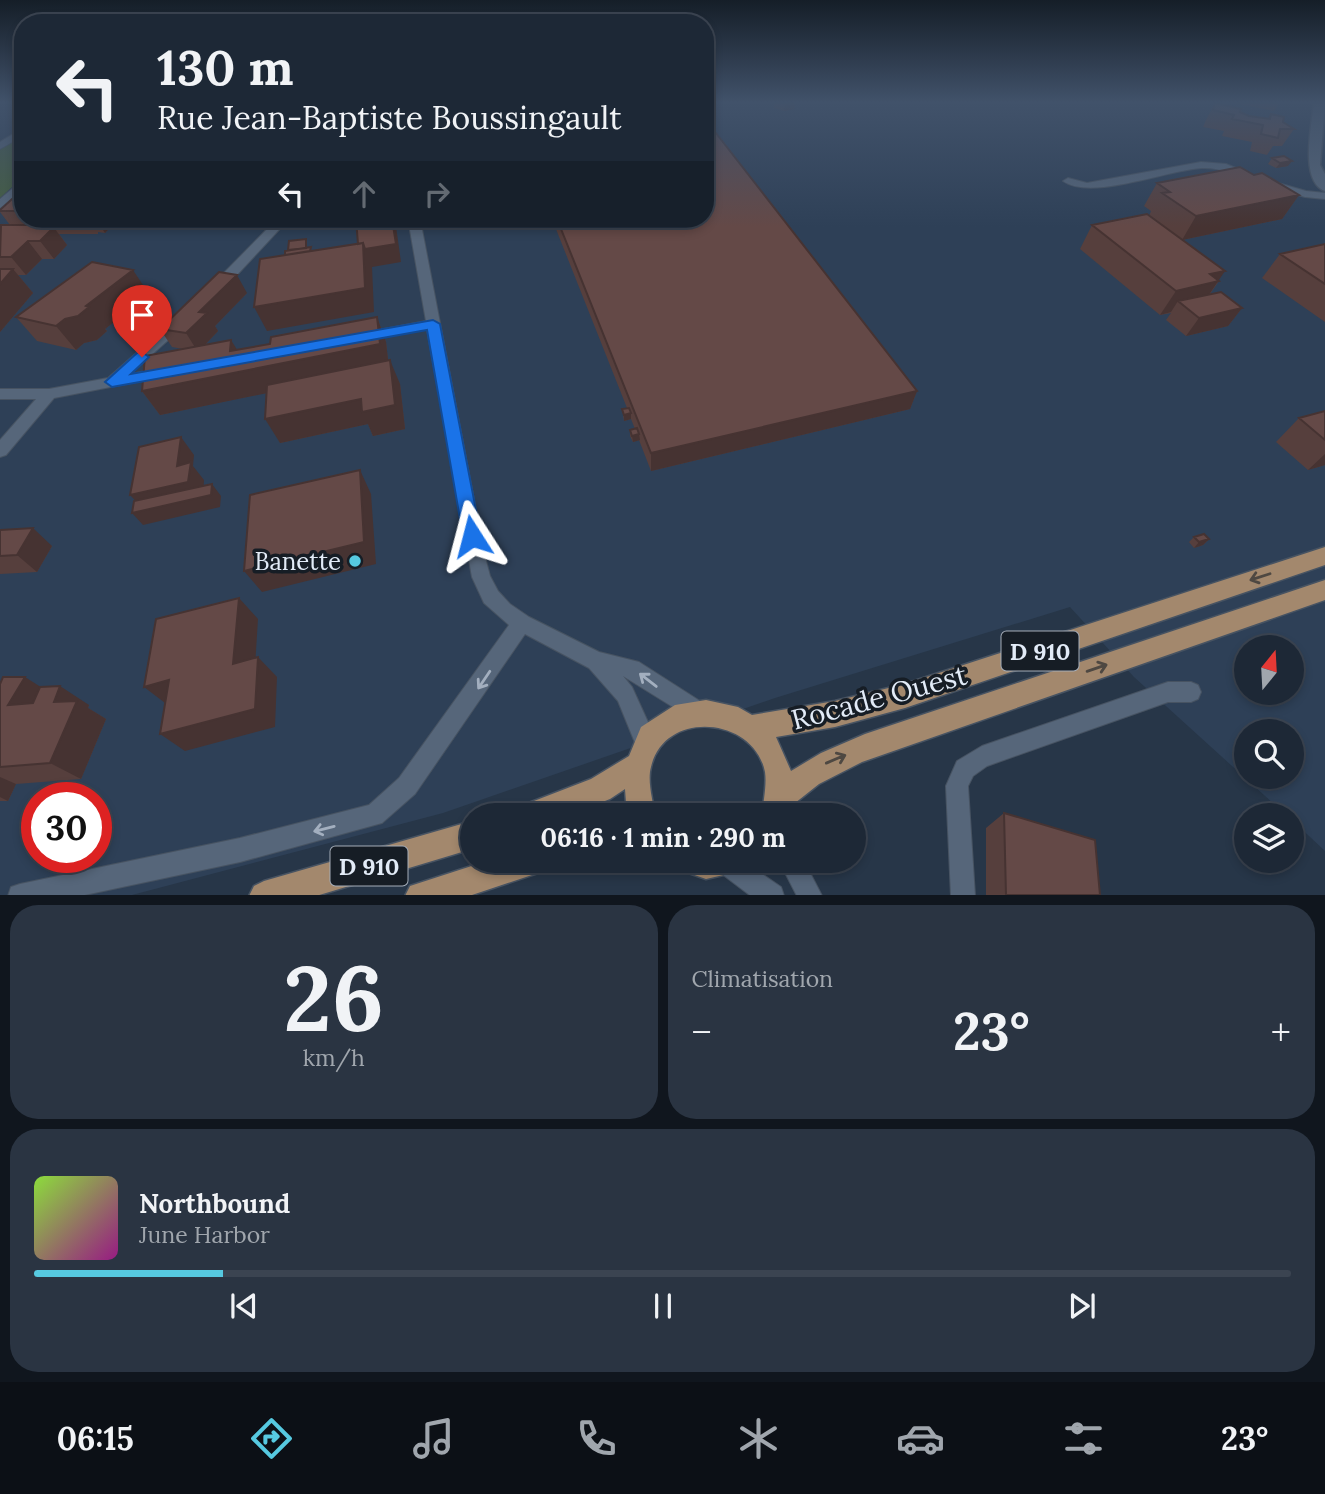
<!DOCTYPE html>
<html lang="fr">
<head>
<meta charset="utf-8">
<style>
  :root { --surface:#1d2836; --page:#2a3442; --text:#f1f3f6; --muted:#a0a6ad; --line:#3b4451; --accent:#56c9e0 }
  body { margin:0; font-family:Lora,serif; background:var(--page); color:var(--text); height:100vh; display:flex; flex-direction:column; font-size:26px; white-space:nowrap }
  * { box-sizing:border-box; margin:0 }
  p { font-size:23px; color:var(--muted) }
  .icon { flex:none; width:38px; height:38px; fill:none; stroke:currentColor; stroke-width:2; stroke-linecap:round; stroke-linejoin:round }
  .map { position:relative; height:895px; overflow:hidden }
  .side { display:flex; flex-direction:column; gap:10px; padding:10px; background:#10161e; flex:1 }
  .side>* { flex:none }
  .guide { position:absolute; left:14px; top:14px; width:700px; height:214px; border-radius:28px; box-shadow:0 4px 10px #0003,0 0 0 2px var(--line); background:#1d2836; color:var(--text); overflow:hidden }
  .needle { width:46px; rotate:18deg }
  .fabs { position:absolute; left:1234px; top:635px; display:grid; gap:14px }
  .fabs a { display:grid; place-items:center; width:70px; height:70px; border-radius:50%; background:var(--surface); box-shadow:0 4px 10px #0003,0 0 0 2px var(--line); font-size:35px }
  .speed { position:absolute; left:21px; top:782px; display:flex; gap:14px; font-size:35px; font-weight:700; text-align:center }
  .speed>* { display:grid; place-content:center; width:91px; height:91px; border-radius:50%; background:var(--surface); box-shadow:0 4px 10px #0003,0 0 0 2px var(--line); line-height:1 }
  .speed .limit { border:10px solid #d22; background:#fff; color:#111 }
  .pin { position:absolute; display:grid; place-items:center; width:60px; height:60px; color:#fff; margin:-72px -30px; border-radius:50% 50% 50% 0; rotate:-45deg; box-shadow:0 0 7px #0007 }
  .pin .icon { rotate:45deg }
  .me { position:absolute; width:77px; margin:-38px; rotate:351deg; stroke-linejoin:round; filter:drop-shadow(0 0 5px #0008) }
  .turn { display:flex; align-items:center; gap:24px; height:147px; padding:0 28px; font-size:32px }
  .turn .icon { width:91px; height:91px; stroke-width:2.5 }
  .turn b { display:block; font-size:49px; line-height:60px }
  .lanes { display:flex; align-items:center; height:66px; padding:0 28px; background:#0003; justify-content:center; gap:35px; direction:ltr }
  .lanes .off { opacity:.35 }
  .big { font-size:52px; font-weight:700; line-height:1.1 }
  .side .card { flex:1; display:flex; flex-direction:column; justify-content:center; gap:10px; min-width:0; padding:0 24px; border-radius:28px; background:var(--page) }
  .side .dial { align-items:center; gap:0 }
  .dial b { font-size:91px; line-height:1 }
  .song { display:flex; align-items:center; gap:21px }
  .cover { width:84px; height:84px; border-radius:10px; background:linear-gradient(135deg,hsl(90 70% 55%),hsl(310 70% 35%)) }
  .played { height:7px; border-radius:4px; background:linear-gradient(90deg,var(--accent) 15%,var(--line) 15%) }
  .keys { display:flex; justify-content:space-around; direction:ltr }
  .heat { display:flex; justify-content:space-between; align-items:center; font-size:38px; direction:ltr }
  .side .tiles { flex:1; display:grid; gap:10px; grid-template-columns:1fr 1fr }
  .card:last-child { grid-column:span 2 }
  .trip { position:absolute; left:460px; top:803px; width:406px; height:70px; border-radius:35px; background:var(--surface); box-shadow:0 4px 10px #0003,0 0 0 2px var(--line); font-weight:700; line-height:70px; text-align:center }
  .menu { display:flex; height:112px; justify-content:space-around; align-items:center; background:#0c1016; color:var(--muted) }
  .menu .icon { width:49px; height:49px }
  .menu .current { color:var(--accent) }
  .menu b { font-size:32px; color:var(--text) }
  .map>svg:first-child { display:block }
  .built { fill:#2e4057; fill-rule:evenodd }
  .green { fill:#455e40 }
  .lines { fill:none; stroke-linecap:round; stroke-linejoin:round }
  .minor-casing { stroke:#475362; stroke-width:2 }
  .secondary-casing { stroke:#475362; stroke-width:3 }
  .primary-casing { stroke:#475362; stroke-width:3 }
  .minor { fill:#56667a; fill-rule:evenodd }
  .secondary { fill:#56667a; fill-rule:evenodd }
  .primary { fill:#a3886d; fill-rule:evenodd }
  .wall { fill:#563f3d }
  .shaded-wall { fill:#463332 }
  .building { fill:#644947; stroke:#463332; stroke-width:2 }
  .oneway { stroke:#4e4842 }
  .oneway2 { stroke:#a3afbf }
  .route { fill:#1a73e8; stroke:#114b97; stroke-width:2 }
  .poi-dot { fill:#56c9e0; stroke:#161d25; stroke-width:2.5 }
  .labels { text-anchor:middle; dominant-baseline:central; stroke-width:7; stroke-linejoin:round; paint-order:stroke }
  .shield { fill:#161d25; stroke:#a5adb8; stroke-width:2 }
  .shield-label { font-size:23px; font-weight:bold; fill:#e2ebf7 }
  .poi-label { font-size:24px; fill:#e2ebf7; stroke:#161d25; text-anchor:end }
  .near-street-label { font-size:28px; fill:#e2ebf7; stroke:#161d25 }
</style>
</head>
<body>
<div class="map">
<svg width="1325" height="896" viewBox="0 0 1325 896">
  <rect width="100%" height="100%" fill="#273648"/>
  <path class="built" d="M0,102H23V219H705V102H1325V851L1292,820V816L1286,815L1134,677L1070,607L775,698L443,813L132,895H0ZM1246,648H1292V693H1246ZM1246,732H1292V777H1246ZM37,798H96V858H37Z"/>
  <path class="green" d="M23,133V177L0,198V148Z"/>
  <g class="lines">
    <defs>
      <path id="minor" d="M23,128V136L0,149V142Z
        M1201,162L1226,164L1255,176L1250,179C1234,175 1220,167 1202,168C1167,170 1091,201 1063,181L1068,178L1087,183Z
        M23,180V189L0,208V199Z
        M1271,181L1306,191L1325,193V199L1305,197L1267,186L1266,184Z
        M277,219H289L222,291H212V285Z
        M408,219H420L485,557L490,576L498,591L510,604L529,617L599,652L639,662L703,703L706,710L703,717L696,720L689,717L623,676L632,687L657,742L654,750L646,753L638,750L618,701L589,668L525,634L415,794L382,823L240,862L80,896H8L11,887L20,884L240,838L369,805L399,778L509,625L484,603L472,577L427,329L363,341L356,337L363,333L426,321Z
        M180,318L185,319V325L130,374L162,368L167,370L169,373L167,376L54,398L6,455L0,457V440L36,399H0V389H49L108,378L175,319Z
        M1168,682H1191L1198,685L1201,692L1198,699L1191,702H1168L987,766L973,776L968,786L975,896H951L946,786L957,761L982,746Z
        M715,861H743L781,887L784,896H751L718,871Z
        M779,861H804L822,896H797Z"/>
      <path id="secondary" d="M1314,102H1325L1320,165L1325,174V191C1299,181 1312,124 1314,102Z"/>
      <path id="primary" d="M1325,547V565L905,708L835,727L776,737L791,771L821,753L865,734L1325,580V600L862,762L819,784L790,807V816H762C763,803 767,785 765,772C754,716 664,709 651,767C647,781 653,801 655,816H627L625,789L610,799L567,816H517L521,806L591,779L629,756L641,727L675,705L706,700L738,707L752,715L835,701L905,684Z
        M472,821V849L316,896H249L254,886L264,881Z
        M487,861H548L544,871L469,896H405L410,886Z
        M679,861H745L741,871L706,879L683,871Z"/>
    </defs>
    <use href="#minor" class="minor-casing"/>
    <use href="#secondary" class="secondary-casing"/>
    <use href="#primary" class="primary-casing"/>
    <use href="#minor" class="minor"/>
    <use href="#secondary" class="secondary"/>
    <use href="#primary" class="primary"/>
  </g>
  <path class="wall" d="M772,102H795L794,109L784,111L774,108V104Z
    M1228,102H1280L1274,111Z
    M1215,103L1249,116L1268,119L1271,114L1294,129L1282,146H1273L1267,155L1250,151L1252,142L1222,136L1224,131L1203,127L1206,120Z
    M1272,158L1288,166L1276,168L1268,164Z
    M1254,175L1299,195L1282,219L1182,240L1219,281L1210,294L1242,308L1228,326L1186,336L1166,320L1171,313L1160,315L1080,249L1092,225L1149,216L1151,211L1144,206L1157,183Z
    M23,189V219H118L105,233L98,232V234H59L67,245L54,259H42L26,275H18L33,293L0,332V226L10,225L0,212V210Z
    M552,219H705L917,391L910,409L651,471L639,440L633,442L630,436V430L635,429L631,419L624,421L622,409L627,408Z
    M1325,244V322L1262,278L1280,254Z
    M247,293L215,326L218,331L205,345L237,350L270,344L377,317L386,342L388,361L400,384L405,429L373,436L368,424L280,443L266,393L160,415L142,391L183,349L172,347L160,329Z
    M149,294L105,329L107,331L97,340L84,343L76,350L37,341L16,317Z
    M1325,411V465L1308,470L1276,442L1299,418Z
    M0,530L52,546L37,572L0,574Z
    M1194,537L1209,539L1203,545L1194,548L1189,542Z
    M0,684L42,687L89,705L88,708L106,719L81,779L16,784L8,801H0Z
    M1004,813L1100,895H986V828Z"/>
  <path class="shaded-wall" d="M785,102H795L794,109L784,111Z
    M1292,161L1288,166L1276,168L1280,163Z
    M1299,195L1282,219L1182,240L1196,216Z
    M67,219H76L82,228H73Z
    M96,219H118L105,233Z
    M392,219H395L401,262L372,267L374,312L267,331L254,307L363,243Z
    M513,219H547L514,224Z
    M52,225L67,245L54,259L40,241Z
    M28,241L42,259L26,275L11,257Z
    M13,269L33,293L0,332V284Z
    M133,270L149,294L105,329L107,331L97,340L84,343L76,350L56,326L86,306Z
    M1225,271L1202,305L1178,301L1171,312L1160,315L1176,291L1210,274Z
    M237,275L247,293L215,326L218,331L198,352L186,333L199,312Z
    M1242,308L1228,326L1186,336L1199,318Z
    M377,317L386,342L389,368L160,415L142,391L230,351L231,340L246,364Z
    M390,360L400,384L405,429L373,436L368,424L280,443L265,419Z
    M917,391L910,409L651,471V453Z
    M631,413V419L624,421V415Z
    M639,434L640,440L633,442L632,436Z
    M181,437L194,455L193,466L204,480L203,497L212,484L221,496L220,507L143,525L132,513L144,510L130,495L177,466Z
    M1325,454V465L1308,470Z
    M360,470L371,494L376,564L262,592L244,571Z
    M33,528L52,546L37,572L17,555Z
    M1209,539L1203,545L1194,548L1199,542Z
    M239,598L258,619L254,683L233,664Z
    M258,657L277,677L275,727L185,751L160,734Z
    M25,677L55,696L40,723L8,705Z
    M169,680V706L144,687Z
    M60,686L89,705L88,708L106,719L81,779L50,763L54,702Z
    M0,777L16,784L8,801L0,797Z"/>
  <path class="building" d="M1215,103L1241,109L1240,112L1249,116L1270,119L1271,114L1284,117L1283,122L1294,129H1280L1278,138L1261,134L1263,125L1232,119L1234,115L1213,110Z
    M705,119L917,391L651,453L557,219H705Z
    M1284,156L1292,161L1280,163L1272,158Z
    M1240,167L1254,175L1262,173L1299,195L1196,216L1162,193L1170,192L1157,183Z
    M23,189V211H0V210Z
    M1147,214L1225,271L1210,274L1219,281L1176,291L1092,225Z
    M356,219H392L396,244L365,249L363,243L358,244Z
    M79,224L94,226V228H73Z
    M1,225H52L50,227H54L40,241H28L11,257H0Z
    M306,239V248L288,250L289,241Z
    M363,243L365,288L254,307L260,259Z
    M1325,244V284L1280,254Z
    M311,247L310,251L285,255V251Z
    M92,262L133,270L86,306L89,307L78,316L65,319L56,326L16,317Z
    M0,269H13L0,284Z
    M219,272L237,275L199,312L207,313L186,333L160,329Z
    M1221,292L1242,308L1199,318L1178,301Z
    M377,317L380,344L142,391L145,356L231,340L230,351L270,344L271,337Z
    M390,360L395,405L362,412L361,399L265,419L267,385Z
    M629,408L631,413L624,415L622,409Z
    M1325,411V440L1299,418Z
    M637,428L639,434L632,436L630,430Z
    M181,437L177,466L191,462L188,482L130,495L139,447Z
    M360,470L364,542L244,571L250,495Z
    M212,484L211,495L132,513L134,501Z
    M33,528L17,555L0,556V530Z
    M1204,534L1209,539L1199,542L1194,537Z
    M239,598L233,664L258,657L255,709L160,734L169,680L144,687L156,619Z
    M3,677H25L8,705L33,703L40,687L60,686L54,702L77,701L50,763L0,767V684Z
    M1004,813L1095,840L1100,895H1006Z"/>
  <defs><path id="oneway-shaft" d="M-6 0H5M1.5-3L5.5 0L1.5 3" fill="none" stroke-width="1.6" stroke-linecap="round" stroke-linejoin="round" transform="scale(1.75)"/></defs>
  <g class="oneway">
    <use href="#oneway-shaft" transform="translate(1260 577) rotate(162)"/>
    <use href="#oneway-shaft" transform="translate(1097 668) rotate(-19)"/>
    <use href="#oneway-shaft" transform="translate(836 759) rotate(-23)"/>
  </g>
  <g class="oneway2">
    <use href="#oneway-shaft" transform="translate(484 680) rotate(124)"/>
    <use href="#oneway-shaft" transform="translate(648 680) rotate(-142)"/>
    <use href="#oneway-shaft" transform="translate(324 829) rotate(166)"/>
  </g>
  <linearGradient id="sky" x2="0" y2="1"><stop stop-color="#151e28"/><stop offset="0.45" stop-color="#41526a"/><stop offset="1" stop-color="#41526a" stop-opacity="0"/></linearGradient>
  <rect width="1325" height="227" fill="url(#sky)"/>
  <path class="route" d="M433,320L440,324L481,536L478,541L472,543L466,541L463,536L427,330L112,387L105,382L137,353L142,352L149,357L131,374Z"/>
  <circle class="poi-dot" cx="355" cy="561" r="7"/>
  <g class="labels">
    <g class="shield">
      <rect x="1001.5" y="631.5" width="77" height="39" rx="5"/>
      <rect x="330.5" y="846.5" width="77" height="39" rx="5"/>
    </g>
    <g class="shield-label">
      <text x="1040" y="651">D 910</text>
      <text x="369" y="866">D 910</text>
    </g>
    <g class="poi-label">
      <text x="341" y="561">Banette</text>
    </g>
    <g class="near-street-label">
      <text transform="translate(879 697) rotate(-15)">Rocade Ouest</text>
    </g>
  </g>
</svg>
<div class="fabs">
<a><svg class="needle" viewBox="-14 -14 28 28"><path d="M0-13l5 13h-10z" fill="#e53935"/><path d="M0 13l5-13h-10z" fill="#a0a6ad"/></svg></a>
<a><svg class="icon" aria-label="search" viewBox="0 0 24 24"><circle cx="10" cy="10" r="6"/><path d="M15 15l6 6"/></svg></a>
<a><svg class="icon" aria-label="layers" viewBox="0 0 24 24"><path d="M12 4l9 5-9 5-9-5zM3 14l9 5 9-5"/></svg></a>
</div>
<div class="speed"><div class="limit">30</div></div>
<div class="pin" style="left:142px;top:357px;background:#d93025"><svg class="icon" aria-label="arrive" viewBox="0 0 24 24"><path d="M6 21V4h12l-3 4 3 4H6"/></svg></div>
<svg class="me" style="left:472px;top:536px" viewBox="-20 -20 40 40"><path d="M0-17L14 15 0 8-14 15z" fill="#1a73e8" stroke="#fff" stroke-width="4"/></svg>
<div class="trip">06:16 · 1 min · 290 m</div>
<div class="guide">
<div class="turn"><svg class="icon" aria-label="left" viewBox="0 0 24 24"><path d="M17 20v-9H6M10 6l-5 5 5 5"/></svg><div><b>130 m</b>Rue Jean-Baptiste Boussingault</div></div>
<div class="lanes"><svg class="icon" aria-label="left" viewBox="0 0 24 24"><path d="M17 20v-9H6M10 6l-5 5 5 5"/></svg><svg class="icon off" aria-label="ahead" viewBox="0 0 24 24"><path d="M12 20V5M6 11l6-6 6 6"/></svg><svg class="icon off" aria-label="right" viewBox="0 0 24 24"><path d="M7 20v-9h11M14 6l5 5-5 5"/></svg></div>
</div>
</div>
<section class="side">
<div class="tiles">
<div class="card dial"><b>26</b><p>km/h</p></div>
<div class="card"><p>Climatisation</p>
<div class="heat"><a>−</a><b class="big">23°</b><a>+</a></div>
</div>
<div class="card">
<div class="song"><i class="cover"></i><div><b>Northbound</b><p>June Harbor</p></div></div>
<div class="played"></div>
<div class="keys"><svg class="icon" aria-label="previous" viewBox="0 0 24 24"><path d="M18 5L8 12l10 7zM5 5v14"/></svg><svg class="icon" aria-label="pause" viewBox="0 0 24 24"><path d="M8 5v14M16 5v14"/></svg><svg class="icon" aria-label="next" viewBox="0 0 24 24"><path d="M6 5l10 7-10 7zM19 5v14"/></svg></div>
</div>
</div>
</section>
<nav class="menu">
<b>06:15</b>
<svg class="icon current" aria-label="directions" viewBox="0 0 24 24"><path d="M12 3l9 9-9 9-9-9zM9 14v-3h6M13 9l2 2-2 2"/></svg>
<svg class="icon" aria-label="music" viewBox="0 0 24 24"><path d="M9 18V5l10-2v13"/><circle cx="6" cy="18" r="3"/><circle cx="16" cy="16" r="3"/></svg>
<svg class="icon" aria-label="phone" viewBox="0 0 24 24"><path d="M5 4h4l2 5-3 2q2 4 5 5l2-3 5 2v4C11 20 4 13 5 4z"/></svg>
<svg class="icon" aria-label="climate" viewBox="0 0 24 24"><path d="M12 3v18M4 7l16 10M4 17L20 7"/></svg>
<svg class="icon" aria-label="car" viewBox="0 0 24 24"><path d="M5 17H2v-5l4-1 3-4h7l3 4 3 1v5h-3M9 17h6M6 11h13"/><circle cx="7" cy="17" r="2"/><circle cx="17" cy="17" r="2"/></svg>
<svg class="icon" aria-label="filters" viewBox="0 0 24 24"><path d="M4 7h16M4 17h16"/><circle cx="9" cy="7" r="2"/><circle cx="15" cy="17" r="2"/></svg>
<b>23°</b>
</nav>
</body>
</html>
